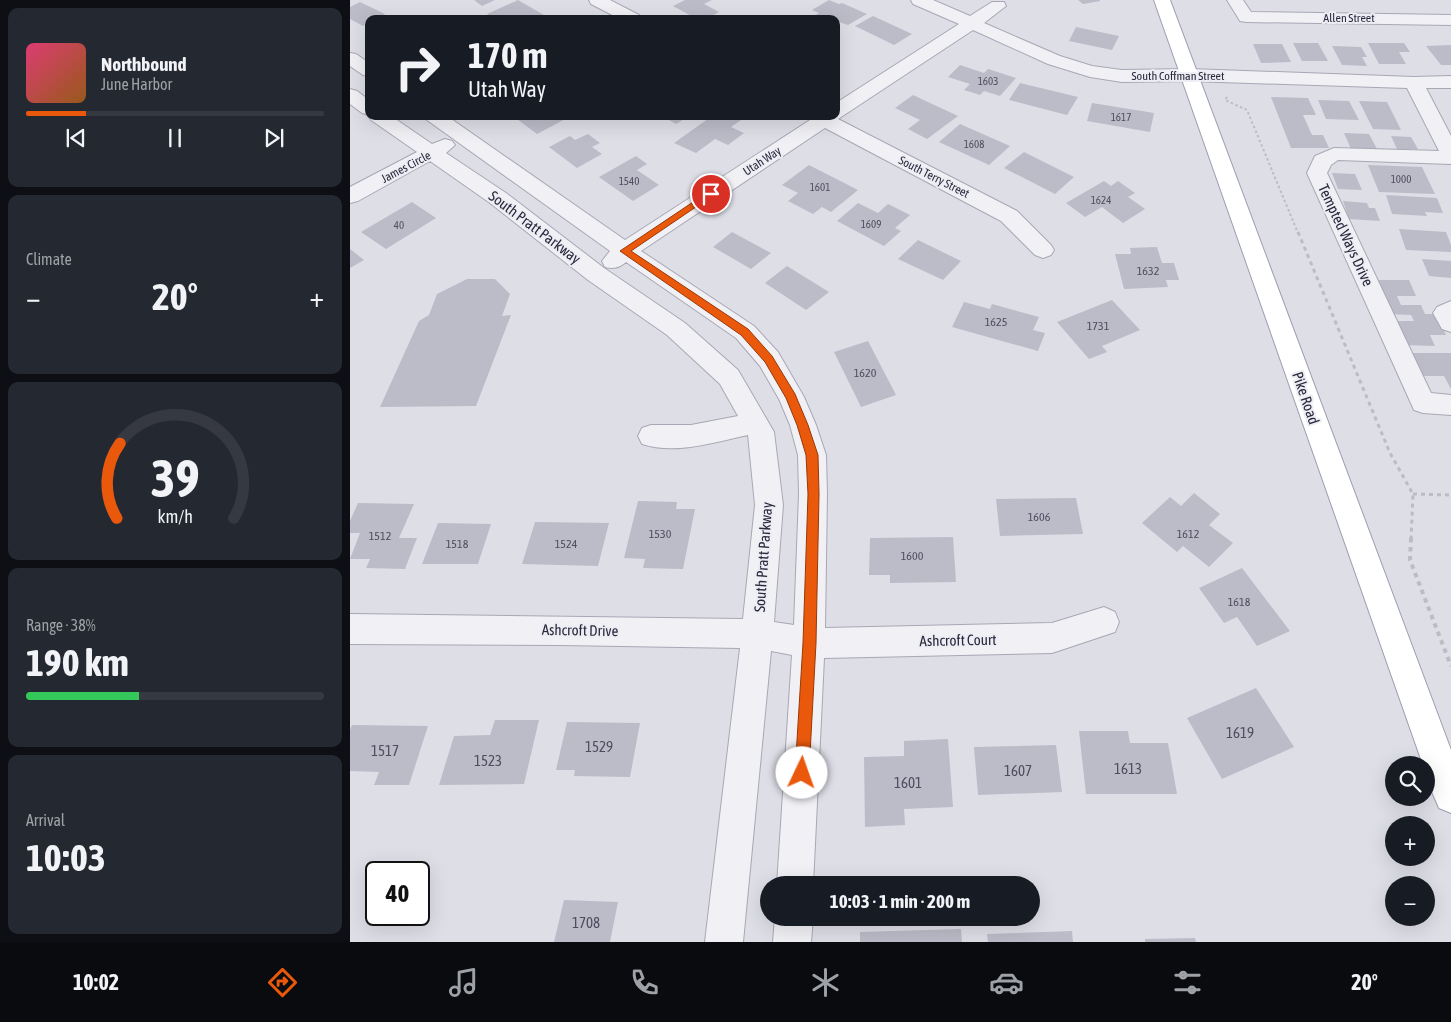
<!DOCTYPE html>
<html lang="en">
<head>
<meta charset="utf-8">
<style>
  :root { --surface:#171b24; --page:#242831; --text:#f1f3f6; --muted:#9ea1a6; --line:#363941; --accent:#ea580c }
  body { margin:0; font-family:"Asap Condensed",sans-serif; background:var(--page); color:var(--text); height:100vh; display:flex; flex-direction:column; font-size:19px; white-space:nowrap }
  * { box-sizing:border-box; margin:0 }
  p { font-size:16px; color:var(--muted) }
  .icon { flex:none; width:28px; height:28px; fill:none; stroke:currentColor; stroke-width:2; stroke-linecap:round; stroke-linejoin:round }
  .map { position:relative; flex:1; overflow:hidden }
  .details { display:flex; flex-direction:column; gap:8px; padding:8px; background:#0d0f14; width:350px }
  .details>* { flex:none }
  .banner { position:absolute; left:15px; top:15px; width:475px; height:105px; border-radius:10px; box-shadow:0 5px 20px #0002; background:#171b24; color:var(--text); overflow:hidden }
  .controls { position:absolute; left:1035px; top:756px; display:grid; gap:10px }
  .controls a { display:grid; place-items:center; width:50px; height:50px; border-radius:50%; background:var(--surface); box-shadow:0 5px 20px #0002; font-size:25px }
  .speed { position:absolute; left:15px; top:861px; display:flex; gap:10px; font-size:25px; font-weight:700; text-align:center }
  .speed>* { display:grid; place-content:center; width:65px; height:65px; border-radius:50%; background:var(--surface); box-shadow:0 5px 20px #0002; line-height:1 }
  .speed .limit { border:2px solid #111; border-radius:8px; background:#fff; color:#111 }
  .pin { position:absolute; display:grid; place-items:center; width:42px; height:42px; color:#fff; margin:-21px; border:2px solid #fff; border-radius:50%; box-shadow:0 1px 5px #0007 }
  .me { position:absolute; width:55px; margin:-28px; rotate:3deg; stroke-linejoin:round; filter:drop-shadow(0 0 4px #0008) }
  .turn { display:flex; align-items:center; gap:18px; height:105px; padding:0 20px; font-size:22px }
  .turn .icon { width:65px; height:65px; stroke-width:2.5 }
  .turn b { display:block; font-size:35px; line-height:42px }
  .big { font-size:38px; font-weight:700; line-height:1.1 }
  .details .widget { flex:1; display:flex; flex-direction:column; justify-content:center; gap:8px; min-width:0; padding:0 18px; border-radius:10px; background:var(--page) }
  .details .dial { align-items:center; gap:0 }
  .dial svg { height:130px; overflow:visible; fill:none; stroke:var(--line); stroke-width:7; stroke-linecap:round; text-anchor:middle }
  .dial text { fill:var(--text); stroke:none }
  .song { display:flex; align-items:center; gap:15px }
  .cover { width:60px; height:60px; border-radius:8px; background:linear-gradient(135deg,hsl(340 70% 55%),hsl(30 70% 35%)) }
  .played { height:5px; border-radius:2px; background:linear-gradient(90deg,var(--accent) 20%,var(--line) 20%) }
  .keys { display:flex; justify-content:space-around; direction:ltr }
  .heat { display:flex; justify-content:space-between; align-items:center; font-size:28px; direction:ltr }
  .charge { height:8px; border-radius:4px; background:linear-gradient(90deg,#34c759 38%,var(--line) 0) }
  .trip { position:absolute; left:410px; top:876px; width:280px; height:50px; border-radius:25px; background:var(--surface); box-shadow:0 5px 20px #0002; font-weight:700; line-height:50px; text-align:center }
  .tab-bar { display:flex; height:80px; justify-content:space-around; align-items:center; background:#090b0e; color:var(--muted) }
  .tab-bar .icon { width:35px; height:35px }
  .tab-bar .selected { color:var(--accent) }
  .tab-bar b { font-size:22px; color:var(--text) }
  main { display:flex; flex:1; min-height:0 }
  .map>svg:first-child { display:block }
  .building { fill:#bcbcc9 }
  .lines { fill:none; stroke-linecap:round; stroke-linejoin:round }
  .minor-casing { stroke:#a8a7b4; stroke-width:2 }
  .major-casing { stroke:#9e9eb1; stroke-width:2 }
  .path-far2 { stroke:#bdbcc5; stroke-width:2; stroke-dasharray:2.5 2.5; stroke-linecap:butt }
  .path-far1 { stroke:#bdbcc5; stroke-width:3; stroke-dasharray:4 4; stroke-linecap:butt }
  .path { stroke:#bdbcc5; stroke-width:4; stroke-dasharray:4.5 4.5; stroke-linecap:butt }
  .minor { fill:#f1f0f5; fill-rule:evenodd }
  .major { fill:#fff; fill-rule:evenodd }
  .route { fill:#ea580c; stroke:#983908 }
  .labels { text-anchor:middle; dominant-baseline:central; stroke-width:4; stroke-linejoin:round; paint-order:stroke }
  .far-number-label { font-size:11px; fill:#4e4d5f }
  .far-street-label { font-size:12px; fill:#29283c; stroke:#ededf4 }
  .number-label { font-size:12px; fill:#4e4d5f }
  .street-label { font-size:15px; fill:#29283c; stroke:#ededf4 }
  .near-number-label { font-size:15px; fill:#4e4d5f }
</style>
</head>
<body>
<main>
<section class="details">
<div class="widget">
<div class="song"><i class="cover"></i><div><b>Northbound</b><p>June Harbor</p></div></div>
<div class="played"></div>
<div class="keys"><svg class="icon" aria-label="previous" viewBox="0 0 24 24"><path d="M18 5L8 12l10 7zM5 5v14"/></svg><svg class="icon" aria-label="pause" viewBox="0 0 24 24"><path d="M8 5v14M16 5v14"/></svg><svg class="icon" aria-label="next" viewBox="0 0 24 24"><path d="M6 5l10 7-10 7zM19 5v14"/></svg></div>
</div>
<div class="widget"><p>Climate</p>
<div class="heat"><a>−</a><b class="big">20°</b><a>+</a></div>
</div>
<div class="widget dial"><svg viewBox="0 0 100 80">
<path d="M14 69A42 42 0 1 1 86 69"/>
<path d="M14 69A42 42 0 0 1 16 23" stroke="#ea580c"/>
<text x="50" y="56" font-size="32" font-weight="700">39</text>
<text x="50" y="72" font-size="11">km/h</text>
</svg></div>
<div class="widget"><p>Range · 38%</p><b class="big">190 km</b><div class="charge"></div></div>
<div class="widget"><p>Arrival</p><b class="big">10:03</b></div>
</section>
<div class="map">
<svg width="1101" height="942" viewBox="0 0 1101 942">
  <rect width="100%" height="100%" fill="#dedee7"/>
  <path class="building" d="M124,0H145L132,6Z
    M168,0L194,15L186,19H155L152,17L145,19L137,14Z
    M335,0H362L354,4L369,12L356,19H347L323,6Z
    M479,0L489,4L492,3L517,14L498,25L486,21V19H470L464,16L469,13L462,10Z
    M728,0H750V1L733,4Z
    M10,2L35,14L26,19H19V22L13,26L0,19V7Z
    M523,16L562,34L544,45L505,26Z
    M726,27L769,36L762,50L719,41Z
    M943,43H968L978,61H952Z
    M1018,43H1054L1060,52H1049L1056,64H1029Z
    M903,44H932L941,62L911,63Z
    M1101,45V65H1091L1076,46Z
    M982,46L1011,47L1017,57H1012L1017,66L992,65Z
    M610,65L634,73L638,69L666,78L650,96L634,91L630,95L614,90L620,84L598,77Z
    M670,83L728,97L717,115L659,100Z
    M563,95L608,116L577,139L558,129L570,120L545,108Z
    M921,97L958,98L966,115H953L962,135H973L979,148H941Z
    M968,100L999,101L1009,120L976,119Z
    M1009,101L1037,102L1051,130L1023,129Z
    M742,103L804,113L800,132L737,121Z
    M163,116H221L187,134Z
    M312,116H339L326,124Z
    M362,116H384L391,120L381,127L394,133L378,145L365,139L346,153L324,143Z
    M610,124L660,146L639,165L589,142Z
    M994,133L1019,134L1027,149H1001Z
    M238,134L250,143L242,147L252,154L227,168L199,147L220,136L225,140Z
    M1041,136L1061,137L1068,149H1047Z
    M674,152L724,177L705,194L654,168Z
    M286,156L297,164L287,170L309,185L283,201L249,177Z
    M459,165L508,190L481,212L472,207L463,214L438,201L448,193L432,185Z
    M1018,165L1072,167L1085,194L1029,192Z
    M982,173L1005,174L1012,190L988,189Z
    M754,181L761,186L768,181L785,193L778,197L795,209L773,223L752,207L735,217L716,203Z
    M1036,195L1087,198L1093,213L1075,212L1077,216L1042,214Z
    M993,201L1017,203L1019,208H1025L1030,221L999,219Z
    M62,202L86,218L36,249L11,232Z
    M508,203L528,213L538,204L560,215L545,228L551,231L534,246L487,221Z
    M1049,229L1096,232L1101,245V252L1056,250Z
    M382,232L421,253L401,269L363,247Z
    M568,240L611,261L593,280L548,259Z
    M807,247L812,263H824L829,280H816L818,287L774,289L765,254H781L780,248Z
    M0,249L14,260L0,268Z
    M1072,259L1101,261V278L1079,276Z
    M437,266L479,292L456,310L415,283Z
    M117,279H145L160,294L152,316L161,315L126,406L30,407L69,321L79,315L87,294Z
    M1023,280H1059L1066,296H1047L1051,305H1071L1075,314H1086L1096,335H1080L1085,346L1053,345L1042,321H1064L1061,315L1038,314Z
    M762,300L790,330L752,346L757,352L739,359L707,322Z
    M614,302L640,309L642,304L689,317L683,330L695,333L688,351L602,327Z
    M518,341L546,395L511,407L484,352Z
    M1061,353H1101V389L1094,376H1072Z
    M844,493L870,514L859,525L883,543L859,567L833,546L827,552L792,523L820,497L831,506Z
    M726,498L733,534L650,536L646,499Z
    M288,501L327,502L326,509H345L333,569L293,568L295,559L274,558Z
    M8,503L64,504L49,538H67L55,569L16,568L20,559H0L10,533H0V521Z
    M185,522L259,523L248,566L172,564Z
    M88,523L141,524L128,564H72Z
    M603,537L606,582L540,583V575H519L520,538Z
    M892,568L940,631L907,646L887,617L874,623L849,588Z
    M906,688L944,747L872,779L837,718Z
    M145,720H189L174,784L89,785L104,736L140,735Z
    M217,722L290,723L280,777L224,776L225,770H206Z
    M2,725L78,726L59,785H24L29,772L0,771V730Z
    M729,731H778L780,743H818L827,794H736Z
    M598,739L603,807L554,809L555,825L515,827L514,757L554,756V741Z
    M706,745L712,792L628,795L624,747Z
    M214,900L268,902L260,942H204Z
    M611,929L612,942H510V932Z
    M722,931L723,942H638L637,934Z
    M845,938L846,942H795V939Z"/>
  <g class="lines">
    <defs>
      <path id="minor" d="M239,0H260L289,15L291,19H270L241,4Z
        M561,0H583L620,16L642,2H654L656,6L634,23L710,56L742,66L772,70L840,69L1064,77L1101,76V88H1076L1101,136V164L988,160L981,165L977,173L1081,393L1101,395V415L1073,413L1064,410L957,173L965,156L984,148L1089,151L1057,88L840,81L772,82L740,77L698,64L623,30L488,119L667,211L701,245L704,250L701,255L693,258L685,255L651,221L475,128L291,251L404,326L428,352L454,397L466,425L476,455L477,494L475,628L702,623L754,607L765,612L769,622L765,632L702,653L474,658L463,885H427L442,655L421,651L393,942H355L390,648L211,645L0,644V614L393,619L405,505L398,435C365,442 325,455 292,444L288,436L292,428L301,425H341L388,416L370,384L317,335L238,280L140,203L80,161L8,201L0,203V187L67,152L21,120L18,116L19,115L41,116L82,144L95,139L102,141L105,145L96,153L156,193L254,268L335,323L388,370L424,432L433,505L424,622L444,625L449,494L448,455L440,425L429,399L410,366L386,338L276,262C269,268 264,269 255,267L252,261L260,251L77,120L74,116H97L275,240L460,120L457,116H486V103L609,24L563,4Z
        M877,0H893L901,12L1101,15V25L896,22L890,21Z
        M0,53L6,54L19,63V76L13,75L0,66Z
        M0,89L7,91L19,100V115L12,113L0,104Z
        M1101,301V332L1092,329L1083,313L1087,307Z
        M425,918H463L461,942H423Z"/>
      <path id="major" d="M804,0H820L1101,750V813L1089,808C1083,794 1076,780 1076,765H1073Z"/>
    </defs>
    <use href="#minor" class="minor-casing"/>
    <use href="#major" class="major-casing"/>
    <path class="path-far2" d="M877,97L875,100L897,110L948,233"/>
    <path class="path-far1" d="M948,232L1040,453L1063,494L1061,540
      M1063,494L1101,495"/>
    <path class="path" d="M1061,538L1060,560L1101,666"/>
    <use href="#minor" class="minor"/>
    <use href="#major" class="major"/>
  </g>
  <path class="route" d="M358,192H364L365,194L281,251L398,329L422,356L445,394L458,425L468,455L469,494L466,643L459,773L457,778L452,780L447,778L445,773L453,643L458,494L456,455L447,425L436,398L415,362L391,335L270,251Z"/>
  <g class="labels">
    <g class="far-number-label">
      <text x="638" y="81">1603</text>
      <text x="771" y="117">1617</text>
      <text x="624" y="144">1608</text>
      <text x="1051" y="179">1000</text>
      <text x="279" y="181">1540</text>
      <text x="470" y="187">1601</text>
      <text x="751" y="200">1624</text>
      <text x="521" y="224">1609</text>
      <text x="49" y="225">40</text>
    </g>
    <g class="far-street-label">
      <text x="999" y="18">Allen Street</text>
      <text x="828" y="76">South Coffman Street</text>
      <text transform="translate(412 161) rotate(-33)">Utah Way</text>
      <text transform="translate(56 167) rotate(-28)">James Circle</text>
      <text transform="translate(584 177) rotate(27)">South Terry Street</text>
    </g>
    <g class="number-label">
      <text x="798" y="271">1632</text>
      <text x="646" y="322">1625</text>
      <text x="748" y="326">1731</text>
      <text x="515" y="373">1620</text>
      <text x="689" y="517">1606</text>
      <text x="310" y="534">1530</text>
      <text x="838" y="534">1612</text>
      <text x="30" y="536">1512</text>
      <text x="107" y="544">1518</text>
      <text x="216" y="544">1524</text>
      <text x="562" y="556">1600</text>
      <text x="889" y="602">1618</text>
    </g>
    <g class="street-label">
      <text transform="translate(185 227) rotate(37)">South Pratt Parkway</text>
      <text transform="translate(996 235) rotate(65)">Tempted Ways Drive</text>
      <text transform="translate(956 398) rotate(71)">Pike Road</text>
      <text transform="translate(413 557) rotate(-86)">South Pratt Parkway</text>
      <text transform="translate(230 630) rotate(1)">Ashcroft Drive</text>
      <text transform="translate(608 640) rotate(-1)">Ashcroft Court</text>
    </g>
    <g class="near-number-label">
      <text x="890" y="732">1619</text>
      <text x="249" y="746">1529</text>
      <text x="35" y="750">1517</text>
      <text x="138" y="760">1523</text>
      <text x="778" y="768">1613</text>
      <text x="668" y="770">1607</text>
      <text x="558" y="782">1601</text>
      <text x="236" y="922">1708</text>
    </g>
  </g>
</svg>
<div class="controls">
<a><svg class="icon" aria-label="search" viewBox="0 0 24 24"><circle cx="10" cy="10" r="6"/><path d="M15 15l6 6"/></svg></a>
<a>+</a>
<a>−</a>
</div>
<div class="speed"><div class="limit">40</div></div>
<div class="pin" style="left:361px;top:194px;background:#d93025"><svg class="icon" aria-label="arrive" viewBox="0 0 24 24"><path d="M6 21V4h12l-3 4 3 4H6"/></svg></div>
<svg class="me" style="left:452px;top:773px" viewBox="-20 -20 40 40"><circle r="19" fill="#fff"/><path d="M0-13L10 11 0 6-10 11z" fill="#ea580c"/></svg>
<div class="trip">10:03 · 1 min · 200 m</div>
<div class="banner">
<div class="turn"><svg class="icon" aria-label="right" viewBox="0 0 24 24"><path d="M7 20v-9h11M14 6l5 5-5 5"/></svg><div><b>170 m</b>Utah Way</div></div>
</div>
</div>
</main>
<nav class="tab-bar">
<b>10:02</b>
<svg class="icon selected" aria-label="directions" viewBox="0 0 24 24"><path d="M12 3l9 9-9 9-9-9zM9 14v-3h6M13 9l2 2-2 2"/></svg>
<svg class="icon" aria-label="music" viewBox="0 0 24 24"><path d="M9 18V5l10-2v13"/><circle cx="6" cy="18" r="3"/><circle cx="16" cy="16" r="3"/></svg>
<svg class="icon" aria-label="phone" viewBox="0 0 24 24"><path d="M5 4h4l2 5-3 2q2 4 5 5l2-3 5 2v4C11 20 4 13 5 4z"/></svg>
<svg class="icon" aria-label="climate" viewBox="0 0 24 24"><path d="M12 3v18M4 7l16 10M4 17L20 7"/></svg>
<svg class="icon" aria-label="car" viewBox="0 0 24 24"><path d="M5 17H2v-5l4-1 3-4h7l3 4 3 1v5h-3M9 17h6M6 11h13"/><circle cx="7" cy="17" r="2"/><circle cx="17" cy="17" r="2"/></svg>
<svg class="icon" aria-label="filters" viewBox="0 0 24 24"><path d="M4 7h16M4 17h16"/><circle cx="9" cy="7" r="2"/><circle cx="15" cy="17" r="2"/></svg>
<b>20°</b>
</nav>
</body>
</html>
